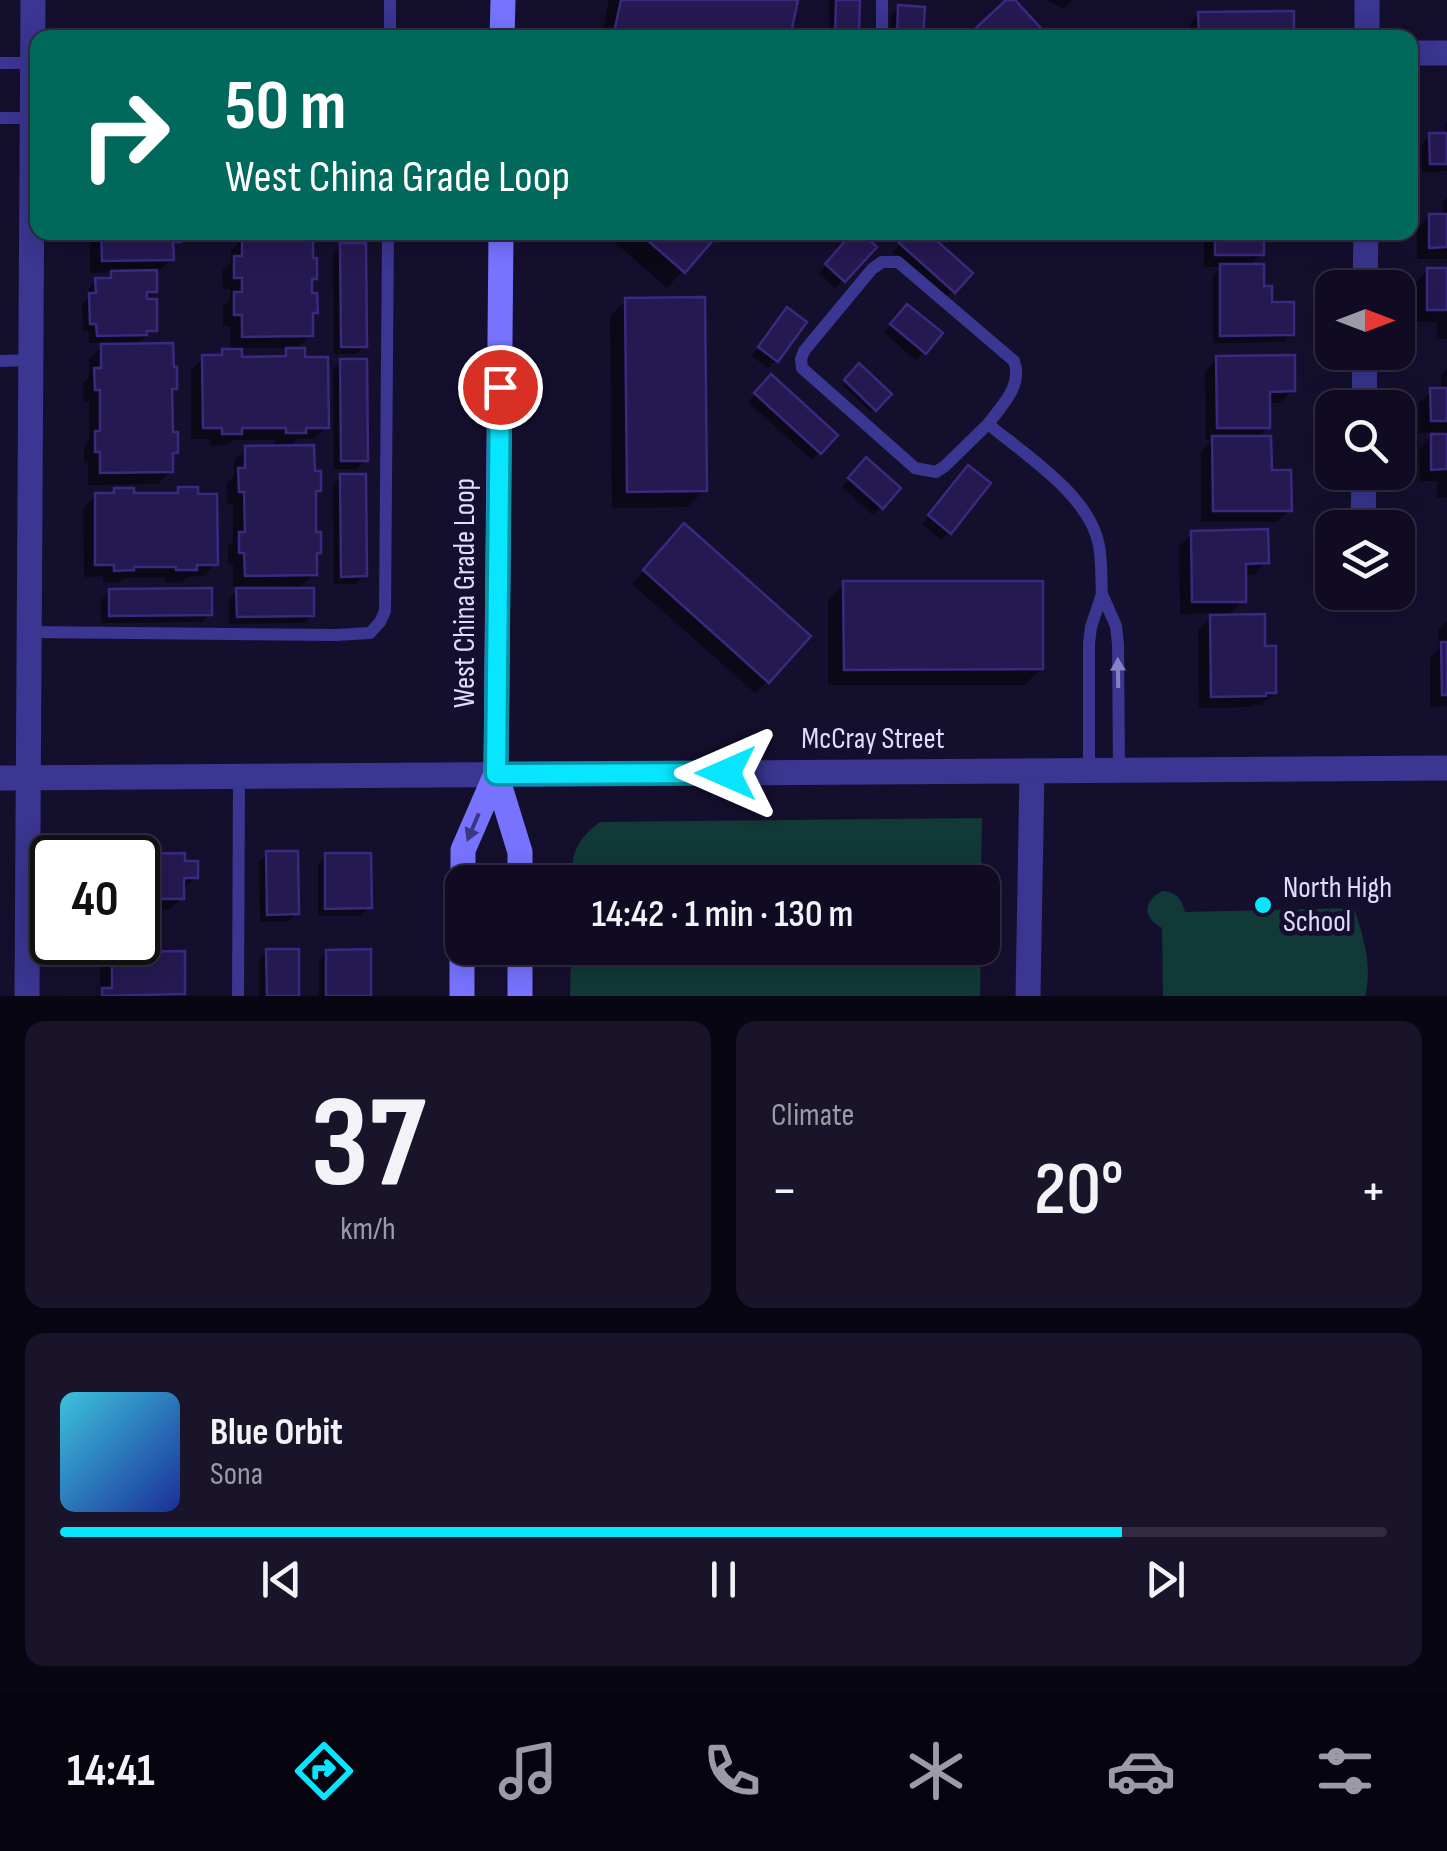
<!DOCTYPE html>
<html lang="en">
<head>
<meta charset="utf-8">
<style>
  :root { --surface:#100b22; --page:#19142a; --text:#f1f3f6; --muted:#9c9ba5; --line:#302b40; --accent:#08e5ff }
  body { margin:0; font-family:"Sofia Sans Condensed",sans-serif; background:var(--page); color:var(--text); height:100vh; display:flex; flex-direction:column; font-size:38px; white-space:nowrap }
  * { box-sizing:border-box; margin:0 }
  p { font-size:32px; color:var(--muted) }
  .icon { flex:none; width:55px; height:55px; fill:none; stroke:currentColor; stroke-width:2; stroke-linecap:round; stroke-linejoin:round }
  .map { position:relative; height:996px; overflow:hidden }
  .side { display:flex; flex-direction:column; gap:25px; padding:25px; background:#090613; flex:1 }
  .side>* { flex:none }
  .top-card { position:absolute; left:30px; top:30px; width:1388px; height:210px; border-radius:20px; box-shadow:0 5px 25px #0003,0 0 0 2px var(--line); background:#00695c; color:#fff; overflow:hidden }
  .needle { width:65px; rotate:90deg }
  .controls { position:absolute; left:1315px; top:270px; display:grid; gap:20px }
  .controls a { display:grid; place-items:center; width:100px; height:100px; border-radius:20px; background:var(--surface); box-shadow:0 5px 25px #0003,0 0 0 2px var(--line); font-size:50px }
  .speed { position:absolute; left:30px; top:835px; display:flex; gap:20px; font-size:50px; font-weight:700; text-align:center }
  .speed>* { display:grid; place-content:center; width:130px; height:130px; border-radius:50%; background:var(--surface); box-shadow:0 5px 25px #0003,0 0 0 2px var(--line); line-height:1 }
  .speed .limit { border:5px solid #111; border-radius:15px; background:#fff; color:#111 }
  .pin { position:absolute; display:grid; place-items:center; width:85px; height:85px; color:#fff; margin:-42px; border:5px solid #fff; border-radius:50%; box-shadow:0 2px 10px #0007 }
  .me { position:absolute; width:110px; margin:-55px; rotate:270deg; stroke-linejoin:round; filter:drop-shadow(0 0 8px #0008) }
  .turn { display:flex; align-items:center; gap:35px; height:210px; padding:0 30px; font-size:45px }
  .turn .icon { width:130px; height:130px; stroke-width:2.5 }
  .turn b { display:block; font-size:70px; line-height:85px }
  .big { font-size:75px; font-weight:600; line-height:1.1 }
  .side .card { flex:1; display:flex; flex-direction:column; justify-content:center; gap:15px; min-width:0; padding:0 35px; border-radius:20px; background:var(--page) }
  .side .dial { align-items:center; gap:0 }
  .dial b { font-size:130px; line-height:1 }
  .song { display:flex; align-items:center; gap:30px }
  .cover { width:120px; height:120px; border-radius:15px; background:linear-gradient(135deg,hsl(190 70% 55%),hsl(230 70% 35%)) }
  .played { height:10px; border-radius:5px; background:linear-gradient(90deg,var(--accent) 80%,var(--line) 80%) }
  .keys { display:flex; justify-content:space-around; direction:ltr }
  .heat { display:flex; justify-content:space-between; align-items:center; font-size:55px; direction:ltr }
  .side .tiles { flex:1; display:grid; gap:25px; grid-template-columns:1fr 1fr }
  .card:last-child { grid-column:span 2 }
  .trip { position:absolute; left:445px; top:865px; width:555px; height:100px; border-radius:20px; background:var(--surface); box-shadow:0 5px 25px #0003,0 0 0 2px var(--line); font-weight:600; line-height:100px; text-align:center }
  .tabs { display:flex; height:160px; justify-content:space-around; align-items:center; background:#06040e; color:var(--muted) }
  .tabs .icon { width:70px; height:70px }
  .tabs .current { color:var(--accent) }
  .tabs b { font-size:45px; color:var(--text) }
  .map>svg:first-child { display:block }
  .green { fill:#113938 }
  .shadow { fill:#0007; fill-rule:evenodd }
  .building { fill:#251951; stroke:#3a297f; stroke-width:2.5 }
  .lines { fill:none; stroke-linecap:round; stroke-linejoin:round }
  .service { stroke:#3a3691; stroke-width:12 }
  .minor { stroke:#3a3691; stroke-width:25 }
  .tertiary { stroke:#3a3691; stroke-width:25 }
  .secondary { stroke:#7773ff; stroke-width:25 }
  .oneway { fill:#8581c2 }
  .oneway2 { fill:#3c3782 }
  .route-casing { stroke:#0595a6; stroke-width:25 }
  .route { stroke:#08e5ff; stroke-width:18 }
  .poi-dot { fill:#08e5ff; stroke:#150f2e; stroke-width:4 }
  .labels { text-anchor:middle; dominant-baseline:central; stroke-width:10; stroke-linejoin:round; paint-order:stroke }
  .street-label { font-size:30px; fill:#e0dcff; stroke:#150f2e }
  .poi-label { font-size:30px; fill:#e0dcff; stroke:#150f2e; text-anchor:start }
</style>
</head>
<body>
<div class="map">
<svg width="1447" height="996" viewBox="0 0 1447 996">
  <rect width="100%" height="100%" fill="#150f2e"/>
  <path class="green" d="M982,818L981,882H571C572,852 576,840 600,822Z
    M1162,891C1177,892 1181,898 1185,912L1354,908C1363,936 1373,966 1365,996H1163L1162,928C1142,917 1143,902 1162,891Z
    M571,948H981L980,996H570Z"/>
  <path class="shadow" d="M609,0H795L787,38H601Z
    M829,0H857L856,38H829Z
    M1046,0H1072L1064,9Z
    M899,8L921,38H890L891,16Z
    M1199,14L1291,38H1191V22Z
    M1447,121V171L1422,172V144L1430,136H1445V123Z
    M1447,197V259H1417V229L1430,216H1442V203Z
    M90,232H178V241L171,249V259L158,272H154L155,291L144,302L155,330L133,346L175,388L170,393V435L175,452L170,457L171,471L158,484L88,485V463H84V446L89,441V402H83V383L89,376V359L106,343H89V331H83L82,304L88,298V289L96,280H104L113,272L90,273Z
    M275,232H292L286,238L315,278L309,283L315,312L310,317V335L295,351L326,427L314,439H297L288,448L313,474L318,490L313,495L314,534L319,552L314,556V574L298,590L312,615L304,623L229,624V599L240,587H233V564H228V547L233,541V504H227V483L234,476V461L246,449L275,448V440H233L227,445L210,446V439H191V370L204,358H217L223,351H231L230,326H223V307L230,299V289H223L222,271L231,262V251L243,238H276ZM240,348H290L279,359L240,360Z
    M336,232H363L357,238H336Z
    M603,232H717L667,288Z
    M911,232L969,274L945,299L893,252Z
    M1204,232H1267L1261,238V254L1248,267L1270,305L1292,334L1284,342L1213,343V275L1221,267H1204Z
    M849,240L873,247L835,288L819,273Z
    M341,246L364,346L356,354H334L333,254Z
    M1428,270H1447V339H1437V322H1416L1415,283Z
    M626,300L704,490L688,507L612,508L610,317Z
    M899,315L924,352L916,360L884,333Z
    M780,318L776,360L768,368L752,356Z
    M1217,358L1292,390L1280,403H1268V427L1256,438L1269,473L1289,510L1277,522H1201V452L1212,440H1206L1205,371Z
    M341,361L365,460L357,469H334L333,369Z
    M859,367L888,394L871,412L842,385Z
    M1447,368V498H1437V481H1420L1419,449L1436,432L1419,433V403L1431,391H1441V375Z
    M771,377L835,435L812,460L748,402Z
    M866,460L898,488L873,515L842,487Z
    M341,476L365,575L356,584H334L333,484Z
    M960,476L949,532L941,540L922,524Z
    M115,490L132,496H173L179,490L216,564L203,576L187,577L182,582H165V578H123L119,582H103V576L84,577L83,508L96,496H110Z
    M1192,534L1266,562L1254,575H1243V601L1226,617L1263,648L1274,692L1261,705H1253L1251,707L1199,708L1198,630L1215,613L1180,614L1179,546Z
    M672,539L767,681L755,693L632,584Z
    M844,584L1041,668L1025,685H828V600Z
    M110,592L210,614L202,622L101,623V600Z
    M1447,621V706L1430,707V657L1439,649L1438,630Z
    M267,854L297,913L288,922H260L259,862Z
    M113,856H182V864L196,877L182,890V898L169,910H148V920L138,931V858Z
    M326,856L369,907L361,916H318V864Z
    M267,952L297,996H259V960Z
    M327,952L369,996H319V961Z
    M113,954L183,993L180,996H98L100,994V967Z"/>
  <path class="building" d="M621,0H798L790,38H660L615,28Z
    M836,0H860L859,38H835Z
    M1006,0H1015L1050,38H965Z
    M898,5L925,7L923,38H897Z
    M1294,11V38H1199L1198,12Z
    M1429,133H1447V164H1430Z
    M1429,214H1447V247L1429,248Z
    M101,232H181V242H173L174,260L102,261Z
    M638,232H720L685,273Z
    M853,232H861L877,247L845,282L825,264Z
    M908,232H927L973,273L955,293L899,243Z
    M1215,232H1271V233H1264V255H1215Z
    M313,235V258H317V279H312V293H317L318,313H313V336L242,337V315H234V292H242V278H234V256H242V236Z
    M340,243H366L367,347H341Z
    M1220,264H1264V286H1272V302H1294V335L1220,336Z
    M1427,268H1447V310H1427Z
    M157,270V292H147V299H157V331H147V335L97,336L96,324H90L89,293H96L95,278H111V271Z
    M705,297L707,491L627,492L625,298Z
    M907,304L943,333L926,354L890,324Z
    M787,307L807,322L778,362L758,347Z
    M173,343L174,367H177V389H172L173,432H178V453H173V472L100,473V452H95V431H100V390H95L94,368H101V344Z
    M286,348H305V357H328L329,428H306V433H286V428H242V434H222V428H203L202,355H222V349H242V357L286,356Z
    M1295,355V391L1270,392V428H1217L1216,356Z
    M340,359H367L368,461H341Z
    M859,363L892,394L876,411L844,380Z
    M771,374L838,435L821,454L754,393Z
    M1430,388H1447V421H1431Z
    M1431,434H1447V469L1431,470Z
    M1212,436H1271L1272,470H1291L1292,511H1213Z
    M314,445L315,471H321V491H316V532H321V553H317V575L245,576L244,553H239V532H245L244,492H239L238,468H245V446Z
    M866,457L901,488L883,509L848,478Z
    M968,465L991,483L951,534L928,515Z
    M340,474H366L367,576L341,577Z
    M178,487H198V494H217L218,565H197V570H176V567H134V570L114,571V565H95V493H114V488H134V493H178Z
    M684,523L811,636L769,683L643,570Z
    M1268,529L1269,563L1246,564V602H1192L1191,531Z
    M843,581H1043V669L844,670Z
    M212,588V615L109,616V589Z
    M236,588H314V616L237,617Z
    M1265,614V646H1276V693H1266V696L1211,697L1210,615Z
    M1441,642H1447V695H1442Z
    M266,851H298L299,914L267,915Z
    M185,853V861H198V878H184V899H150V922H138V924V858H112V854Z
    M325,853H371L372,908L325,909Z
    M266,949H299V996H267Z
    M371,949V996H326V950Z
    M185,951V994L102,996V988H112V952Z"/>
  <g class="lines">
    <path class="service" d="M882,0V38
      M390,38V0
      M0,63H32
      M0,118H32
      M0,361L31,360
      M988,424L945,466L936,472L915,468L802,368L801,359L804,351L872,269L882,262H898L1014,361C1023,386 1002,405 988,424C1024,454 1091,496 1099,546C1102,561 1101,578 1102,594
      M29,632L336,635L370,633L380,622L385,611L388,232
      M1089,771V643L1091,627L1102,594L1116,626L1118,644L1119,770
      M238,996L239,776"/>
    <path class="minor" d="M1367,38V0
      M1410,53H1447
      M1365,288L1366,232
      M1364,408L1365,352
      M1363,528L1364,472
      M1028,996L1032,771"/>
    <path class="tertiary" d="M0,778L1447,768
      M27,996L33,0"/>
    <path class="secondary" d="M502,38L503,0
      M501,232L496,774L520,852V882
      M463,882V850L496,774
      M462,996V920
      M520,996V948"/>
  </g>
  <defs><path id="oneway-solid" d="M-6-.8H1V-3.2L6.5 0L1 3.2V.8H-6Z" transform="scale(2.5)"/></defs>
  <use class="oneway" href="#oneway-solid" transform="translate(1118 673) rotate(-91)"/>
  <use class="oneway2" href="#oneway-solid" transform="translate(473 827) rotate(113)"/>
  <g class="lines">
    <defs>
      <path id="route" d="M500,387L496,774L726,773"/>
    </defs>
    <use href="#route" class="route-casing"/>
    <use href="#route" class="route"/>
  </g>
  <circle class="poi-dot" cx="1263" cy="905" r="10"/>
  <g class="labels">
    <g class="street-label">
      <text transform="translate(465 593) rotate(-90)">West China Grade Loop</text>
      <text x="873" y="739">McCray Street</text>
    </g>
    <g class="poi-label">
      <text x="1283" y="888">North High<tspan x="1283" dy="34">School</tspan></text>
    </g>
  </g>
</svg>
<div class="controls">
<a><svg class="needle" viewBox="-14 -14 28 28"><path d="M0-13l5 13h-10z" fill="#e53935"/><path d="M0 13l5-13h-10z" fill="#9c9ba5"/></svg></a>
<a><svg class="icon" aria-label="search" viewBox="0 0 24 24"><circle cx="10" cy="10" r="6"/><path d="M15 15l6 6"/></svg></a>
<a><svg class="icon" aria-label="layers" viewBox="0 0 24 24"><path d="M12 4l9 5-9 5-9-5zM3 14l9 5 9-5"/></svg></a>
</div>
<div class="speed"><div class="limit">40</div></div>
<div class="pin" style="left:500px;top:387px;background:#d93025"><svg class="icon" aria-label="arrive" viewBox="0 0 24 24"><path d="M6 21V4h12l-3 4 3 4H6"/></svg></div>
<svg class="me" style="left:726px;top:773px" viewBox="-20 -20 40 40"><path d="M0-17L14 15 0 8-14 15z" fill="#08e5ff" stroke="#fff" stroke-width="4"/></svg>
<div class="trip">14:42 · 1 min · 130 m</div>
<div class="top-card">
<div class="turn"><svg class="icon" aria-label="right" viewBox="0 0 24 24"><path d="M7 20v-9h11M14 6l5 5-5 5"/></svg><div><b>50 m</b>West China Grade Loop</div></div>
</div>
</div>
<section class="side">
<div class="tiles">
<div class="card dial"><b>37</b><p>km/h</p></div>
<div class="card"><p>Climate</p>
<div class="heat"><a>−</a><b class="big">20°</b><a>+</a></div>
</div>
<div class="card">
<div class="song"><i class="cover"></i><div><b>Blue Orbit</b><p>Sona</p></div></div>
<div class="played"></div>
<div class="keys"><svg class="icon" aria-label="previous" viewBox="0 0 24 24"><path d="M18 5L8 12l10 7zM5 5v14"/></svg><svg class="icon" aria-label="pause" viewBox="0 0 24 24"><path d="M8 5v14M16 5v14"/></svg><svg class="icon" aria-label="next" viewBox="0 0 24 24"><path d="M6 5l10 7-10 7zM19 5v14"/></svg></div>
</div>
</div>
</section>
<nav class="tabs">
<b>14:41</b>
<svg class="icon current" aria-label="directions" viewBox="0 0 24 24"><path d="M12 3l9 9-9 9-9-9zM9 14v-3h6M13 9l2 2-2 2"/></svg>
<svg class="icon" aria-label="music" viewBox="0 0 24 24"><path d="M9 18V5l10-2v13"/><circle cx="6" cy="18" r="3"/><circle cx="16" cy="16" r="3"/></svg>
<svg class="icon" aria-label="phone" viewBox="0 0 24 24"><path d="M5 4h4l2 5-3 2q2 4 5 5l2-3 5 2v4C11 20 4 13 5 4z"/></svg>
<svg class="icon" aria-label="climate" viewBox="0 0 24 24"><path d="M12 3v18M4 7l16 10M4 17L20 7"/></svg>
<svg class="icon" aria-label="car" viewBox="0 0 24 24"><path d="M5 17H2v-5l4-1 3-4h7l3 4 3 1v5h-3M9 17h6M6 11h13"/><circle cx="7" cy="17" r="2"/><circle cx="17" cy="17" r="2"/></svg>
<svg class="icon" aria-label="filters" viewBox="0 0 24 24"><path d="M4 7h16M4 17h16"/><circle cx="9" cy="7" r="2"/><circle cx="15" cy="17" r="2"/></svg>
</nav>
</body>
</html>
